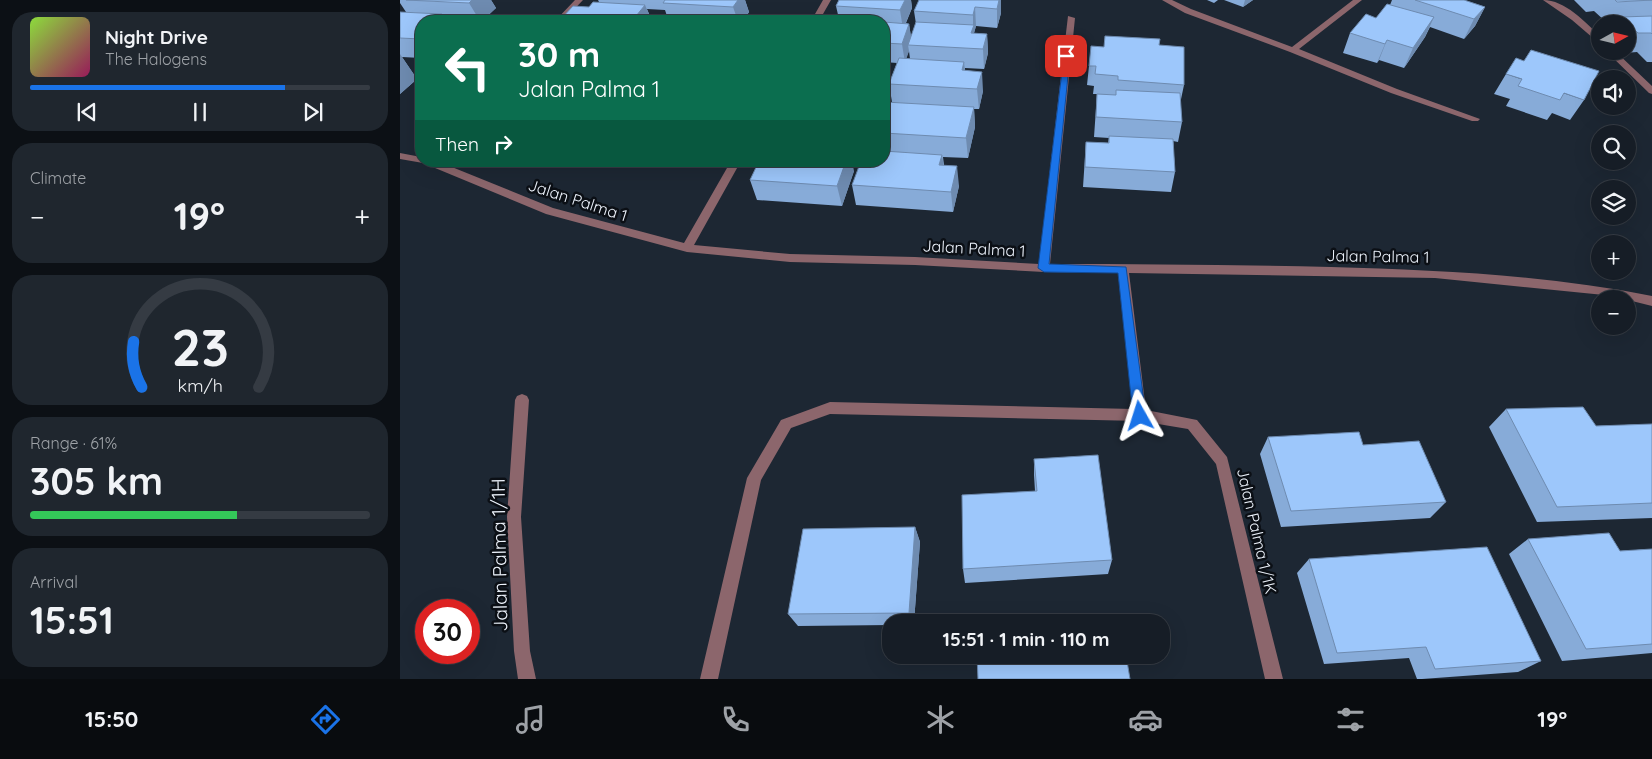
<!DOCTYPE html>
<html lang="en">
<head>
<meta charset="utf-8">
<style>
  :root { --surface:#161d26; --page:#1f262e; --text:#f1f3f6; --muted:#9ea2a7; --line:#353b43; --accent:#1a73e8 }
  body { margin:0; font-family:Quicksand,sans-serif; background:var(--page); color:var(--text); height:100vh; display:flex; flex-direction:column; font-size:19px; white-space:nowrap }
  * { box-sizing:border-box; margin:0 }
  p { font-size:16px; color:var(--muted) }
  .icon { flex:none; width:28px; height:28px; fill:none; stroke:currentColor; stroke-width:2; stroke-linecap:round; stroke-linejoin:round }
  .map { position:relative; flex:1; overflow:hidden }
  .sheet { display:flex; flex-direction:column; gap:12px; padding:12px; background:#0c1015; width:400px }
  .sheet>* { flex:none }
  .top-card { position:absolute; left:15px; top:15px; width:475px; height:152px; border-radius:20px; box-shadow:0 5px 20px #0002,0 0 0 1px var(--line); background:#0b6e4f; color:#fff; overflow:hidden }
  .needle { width:32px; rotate:82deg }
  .buttons { position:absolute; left:1191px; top:15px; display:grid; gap:10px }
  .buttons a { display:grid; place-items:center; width:45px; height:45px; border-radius:50%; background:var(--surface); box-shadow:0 5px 20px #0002,0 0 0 1px var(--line); font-size:25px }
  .speed { position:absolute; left:15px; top:599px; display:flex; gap:10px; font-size:25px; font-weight:700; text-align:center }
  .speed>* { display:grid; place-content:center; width:65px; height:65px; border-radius:50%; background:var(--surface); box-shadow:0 5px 20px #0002,0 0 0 1px var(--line); line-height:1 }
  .speed .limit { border:8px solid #d22; background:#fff; color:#111 }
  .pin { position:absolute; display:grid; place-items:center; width:42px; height:42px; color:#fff; margin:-21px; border-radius:10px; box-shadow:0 2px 8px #0006 }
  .me { position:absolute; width:55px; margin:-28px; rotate:354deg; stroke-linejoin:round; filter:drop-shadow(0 0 4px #0008) }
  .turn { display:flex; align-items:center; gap:18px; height:105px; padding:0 20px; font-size:22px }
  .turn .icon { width:65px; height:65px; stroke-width:2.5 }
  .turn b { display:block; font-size:35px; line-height:42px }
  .then { display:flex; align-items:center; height:48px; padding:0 20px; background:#0003; gap:10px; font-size:19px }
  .big { font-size:38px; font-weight:700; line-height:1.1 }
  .sheet .tile { flex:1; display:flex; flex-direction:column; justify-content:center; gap:8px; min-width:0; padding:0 18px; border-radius:20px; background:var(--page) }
  .sheet .dial { align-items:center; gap:0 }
  .dial svg { height:130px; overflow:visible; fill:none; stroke:var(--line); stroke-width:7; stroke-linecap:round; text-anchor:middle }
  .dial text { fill:var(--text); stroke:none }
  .song { display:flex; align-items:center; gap:15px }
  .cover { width:60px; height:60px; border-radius:8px; background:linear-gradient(135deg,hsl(90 70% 55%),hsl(330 70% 35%)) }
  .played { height:5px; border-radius:2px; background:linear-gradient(90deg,var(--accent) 75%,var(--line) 75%) }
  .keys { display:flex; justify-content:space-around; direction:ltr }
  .heat { display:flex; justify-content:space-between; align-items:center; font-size:28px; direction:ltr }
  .charge { height:8px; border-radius:4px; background:linear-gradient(90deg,#34c759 61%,var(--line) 0) }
  .trip { position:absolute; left:482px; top:614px; width:288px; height:50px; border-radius:20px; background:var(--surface); box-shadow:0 5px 20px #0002,0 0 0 1px var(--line); font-weight:700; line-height:50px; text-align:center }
  .tab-bar { display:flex; height:80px; justify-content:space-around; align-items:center; background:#090c0f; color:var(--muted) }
  .tab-bar .icon { width:35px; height:35px }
  .tab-bar .selected { color:var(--accent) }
  .tab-bar b { font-size:22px; color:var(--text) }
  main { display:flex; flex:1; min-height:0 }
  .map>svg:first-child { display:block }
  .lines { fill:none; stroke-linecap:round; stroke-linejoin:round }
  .street { fill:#8c666c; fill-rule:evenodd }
  .wall { fill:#87abd8; fill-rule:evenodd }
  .shaded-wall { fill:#6e8bb0 }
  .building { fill:#9dc7fb; stroke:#6e8bb0 }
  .route { fill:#1a73e8; stroke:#114b97 }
  .labels { text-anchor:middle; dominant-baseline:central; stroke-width:5; stroke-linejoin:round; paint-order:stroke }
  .street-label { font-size:16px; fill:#eef4fd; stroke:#0b0f15 }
  .near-street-label { font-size:19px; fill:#eef4fd; stroke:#0b0f15 }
</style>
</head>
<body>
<main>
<section class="sheet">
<div class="tile">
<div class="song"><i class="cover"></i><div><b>Night Drive</b><p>The Halogens</p></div></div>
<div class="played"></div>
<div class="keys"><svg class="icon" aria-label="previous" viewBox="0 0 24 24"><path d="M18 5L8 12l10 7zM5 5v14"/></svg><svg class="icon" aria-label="pause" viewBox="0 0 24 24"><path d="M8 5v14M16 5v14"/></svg><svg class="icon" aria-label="next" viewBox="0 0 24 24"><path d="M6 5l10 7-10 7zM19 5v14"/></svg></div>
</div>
<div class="tile"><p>Climate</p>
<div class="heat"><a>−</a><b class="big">19°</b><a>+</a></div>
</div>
<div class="tile dial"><svg viewBox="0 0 100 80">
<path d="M14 69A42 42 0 1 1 86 69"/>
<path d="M14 69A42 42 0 0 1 9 41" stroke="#1a73e8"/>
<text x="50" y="56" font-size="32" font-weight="700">23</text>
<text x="50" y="72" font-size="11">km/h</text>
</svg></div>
<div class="tile"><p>Range · 61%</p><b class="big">305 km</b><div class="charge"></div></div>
<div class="tile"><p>Arrival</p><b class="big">15:51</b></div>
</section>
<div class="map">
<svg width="1252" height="679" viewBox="0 0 1252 679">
  <rect width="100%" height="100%" fill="#1d2733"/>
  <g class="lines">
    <path class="street" d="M175,0H183L163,21H155Z
      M423,0H431L419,21H411Z
      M762,0H772L791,9L892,47L953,0H962L899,49L997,89L1080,119L1078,121H1072L991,93L890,52L785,13Z
      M1143,0C1165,0 1185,22 1200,36V44L1172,20Z
      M668,16L675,18L650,264C744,264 837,265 931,267C1038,270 1147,275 1252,296V306L1228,300V299L1204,295L1035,278L729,273L746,410L797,420L827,457L883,679H865L816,464L788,429L740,421L430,414L391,428L361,480L318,679H300L347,478L381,420L430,402L733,409L718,273L644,272L515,265L390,262L287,252L146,214L23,163L0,159V153L21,157V161H37L153,208L284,243L331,161H341L294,245L390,254L515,257L639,264Z
      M1206,51H1215L1252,86V94L1249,93Z
      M122,394L127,396L129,400L121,517L130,651L136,679H118L114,651L107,517L115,400L117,396Z"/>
  </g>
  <path class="wall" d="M0,0H91L96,8L82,21H21V58L2,57L17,79L0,94V12H6L0,3Z
    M198,0H345L349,12L343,21H159L199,2ZM247,9L265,10L267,16H250Z
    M439,0H511L512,8L506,23L509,24L511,37L516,24L514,11L601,0V13L597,28L576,26L574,33L587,34L588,53L584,69L565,68V71L583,91L579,109H574L575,127L568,158L543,157L544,165L559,186L553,212L456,205L452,185L484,161V105L492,102L489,84L497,63L484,62V21H425L439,19L436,6ZM509,51L510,59L506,58Z
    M807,0H818L814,3Z
    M824,0H853L843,7Z
    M992,0H1064L1085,7L1075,26L1064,39L1030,27L1025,37L1004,68L979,60L977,63L943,53L950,33L976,18L990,5Z
    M1174,0H1252V62H1247L1237,52L1225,53L1223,51H1228V24H1216L1218,20L1205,21L1194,11L1186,12Z
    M759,45L784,85L780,104L782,122L778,142L773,141L775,172L771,192L683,187L686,142L708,143L709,138L694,137L697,94H693L694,86L687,85L689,66L704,47Z
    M1106,74L1184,100L1170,120L1152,113L1147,120L1106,106L1110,99L1094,94Z
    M454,171L442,206L357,200L350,180Z
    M1106,409L1196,426L1252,424V518L1137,522L1089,427Z
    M868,437L963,445L1046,502L1030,518L881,527L860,454Z
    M634,459L712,560L708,574L565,583L563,569L635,491L634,475Z
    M515,527L520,542L514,622H491V625L398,626L388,614Z
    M1128,539L1220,551L1252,549V653L1162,661L1109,554Z
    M909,559L1141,661L1118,672L1022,679H1017L1009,658L924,664L897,573Z"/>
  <path class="shaded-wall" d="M72,0H91L96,8L82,21H80L69,3Z
    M338,0H345L349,12L343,21H338L333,7Z
    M505,0H511L512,8L503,29L500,10Z
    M599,0H601V13L597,28V9Z
    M845,0H853L843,7Z
    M245,5L252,21H232Z
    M575,7L576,26L574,33H571L573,26V15Z
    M1085,7L1075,26L1064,39L1074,19Z
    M42,14L47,21H35Z
    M1034,17L1025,37L1004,68L1013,48Z
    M509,24L512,43L508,45L509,51L505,63L502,44Z
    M587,34L588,53L584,69L583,49Z
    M987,40L979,60L977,63L985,44Z
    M0,54L17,79L0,94Z
    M484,62L487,79L484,88Z
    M564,62L566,81L562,70Z
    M582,72L583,91L579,109L577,89Z
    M574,107L575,127L568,158L566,138Z
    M542,155L545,175L539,165Z
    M446,161H452L454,171L442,206L437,186Z
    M557,166L559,186L553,212L551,192Z
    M515,527L520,542L514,622H512L509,613Z"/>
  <path class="building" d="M6,0H72L69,3Z
    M265,0H338L333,7L263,3Z
    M439,0H505L500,10L436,6Z
    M519,0H599L597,9L575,7L573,15L514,11Z
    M1015,0H1064L1085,7L1074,19Z
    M1215,0H1252L1217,2Z
    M193,2L245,5L232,21H159L173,6L189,7Z
    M987,4L1034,17L1013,48L987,40L985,44L950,33L966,14L976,18Z
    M0,12L42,14L35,21H21V39L0,38Z
    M251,15L306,18L304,21H246Z
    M1252,16V34L1251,33H1238L1221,17Z
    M426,19L469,21H425Z
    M484,22L509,24L502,44L484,43Z
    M516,22L574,25L571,33L587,34L583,49L508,45Z
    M705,36L760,39L759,45L784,47V85L718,80V76L695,74L696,66H689L691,46L704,47Z
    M1131,50L1199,71L1184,100L1164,93L1160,100L1118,86L1122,79L1106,74L1116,58L1124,61Z
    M499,58L564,62L562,70L582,72L577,89L489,84Z
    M716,90L780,93L782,122L696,117L697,94L716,95Z
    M485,102L574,107L566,138L484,133V105Z
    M709,136L773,139L775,172L685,167L686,142L709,143Z
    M484,151L542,155L539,165L557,166L551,192L452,185L461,161H484Z
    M359,161H446L437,186L350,180Z
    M1183,407L1196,426L1252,424V503L1157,507L1106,409Z
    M959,432L963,445L1019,441L1046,502L891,511L868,437Z
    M698,455L712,560L563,569L562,495L637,491L634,459Z
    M515,527L509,613L388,614L403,529Z
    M1209,533L1220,551L1252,549V644L1186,649L1128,539Z
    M1087,547L1141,661L1035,669L1026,647L937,653L909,559Z
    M720,621L721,622H707Z
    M577,655H726L730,679H578Z"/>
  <path class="route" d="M664,55L670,56L649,264L726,267L746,416L744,419L740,421L735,419L733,416L718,273L644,272L638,268Z"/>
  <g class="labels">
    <g class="street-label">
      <text transform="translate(178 200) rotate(18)">Jalan Palma 1</text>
      <text transform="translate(574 248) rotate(3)">Jalan Palma 1</text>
      <text transform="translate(978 256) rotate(1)">Jalan Palma 1</text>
      <text transform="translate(857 531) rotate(77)">Jalan Palma 1/1K</text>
    </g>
    <g class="near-street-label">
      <text transform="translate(99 555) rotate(-91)">Jalan Palma 1/1H</text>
    </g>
  </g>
</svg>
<div class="buttons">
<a><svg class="needle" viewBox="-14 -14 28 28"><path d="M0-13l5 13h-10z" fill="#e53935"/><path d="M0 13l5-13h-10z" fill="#9ea2a7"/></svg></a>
<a><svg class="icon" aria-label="sound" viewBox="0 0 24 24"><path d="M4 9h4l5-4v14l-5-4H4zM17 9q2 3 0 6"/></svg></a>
<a><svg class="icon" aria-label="search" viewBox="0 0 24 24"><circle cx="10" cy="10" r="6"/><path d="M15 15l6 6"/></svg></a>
<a><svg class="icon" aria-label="layers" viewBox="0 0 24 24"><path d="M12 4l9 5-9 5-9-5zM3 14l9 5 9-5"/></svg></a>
<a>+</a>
<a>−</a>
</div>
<div class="speed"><div class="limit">30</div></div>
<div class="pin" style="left:666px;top:56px;background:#d93025"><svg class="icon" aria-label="arrive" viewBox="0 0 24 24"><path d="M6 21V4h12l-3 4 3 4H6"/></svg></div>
<svg class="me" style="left:740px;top:416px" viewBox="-20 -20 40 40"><path d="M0-17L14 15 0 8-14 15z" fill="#1a73e8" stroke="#fff" stroke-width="4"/></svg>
<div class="trip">15:51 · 1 min · 110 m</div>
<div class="top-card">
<div class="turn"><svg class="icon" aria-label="left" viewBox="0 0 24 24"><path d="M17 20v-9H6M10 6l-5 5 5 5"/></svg><div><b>30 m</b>Jalan Palma 1</div></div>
<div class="then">Then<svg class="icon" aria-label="right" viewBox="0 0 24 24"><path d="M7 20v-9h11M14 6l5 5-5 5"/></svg></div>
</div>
</div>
</main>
<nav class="tab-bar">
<b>15:50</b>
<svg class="icon selected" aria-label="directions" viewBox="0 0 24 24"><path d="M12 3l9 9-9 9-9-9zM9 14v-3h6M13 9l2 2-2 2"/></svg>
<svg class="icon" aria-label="music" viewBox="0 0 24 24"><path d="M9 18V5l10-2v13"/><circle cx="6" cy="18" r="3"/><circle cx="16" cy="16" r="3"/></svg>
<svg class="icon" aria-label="phone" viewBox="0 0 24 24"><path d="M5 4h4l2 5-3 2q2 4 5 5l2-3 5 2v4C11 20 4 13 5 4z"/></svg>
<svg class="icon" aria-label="climate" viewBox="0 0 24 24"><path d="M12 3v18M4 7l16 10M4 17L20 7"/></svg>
<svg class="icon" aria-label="car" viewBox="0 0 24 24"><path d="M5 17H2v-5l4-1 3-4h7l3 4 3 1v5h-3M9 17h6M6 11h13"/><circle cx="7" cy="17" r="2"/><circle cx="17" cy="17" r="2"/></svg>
<svg class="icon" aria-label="filters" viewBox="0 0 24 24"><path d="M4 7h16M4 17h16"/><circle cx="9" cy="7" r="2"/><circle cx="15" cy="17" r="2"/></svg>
<b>19°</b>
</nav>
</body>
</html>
